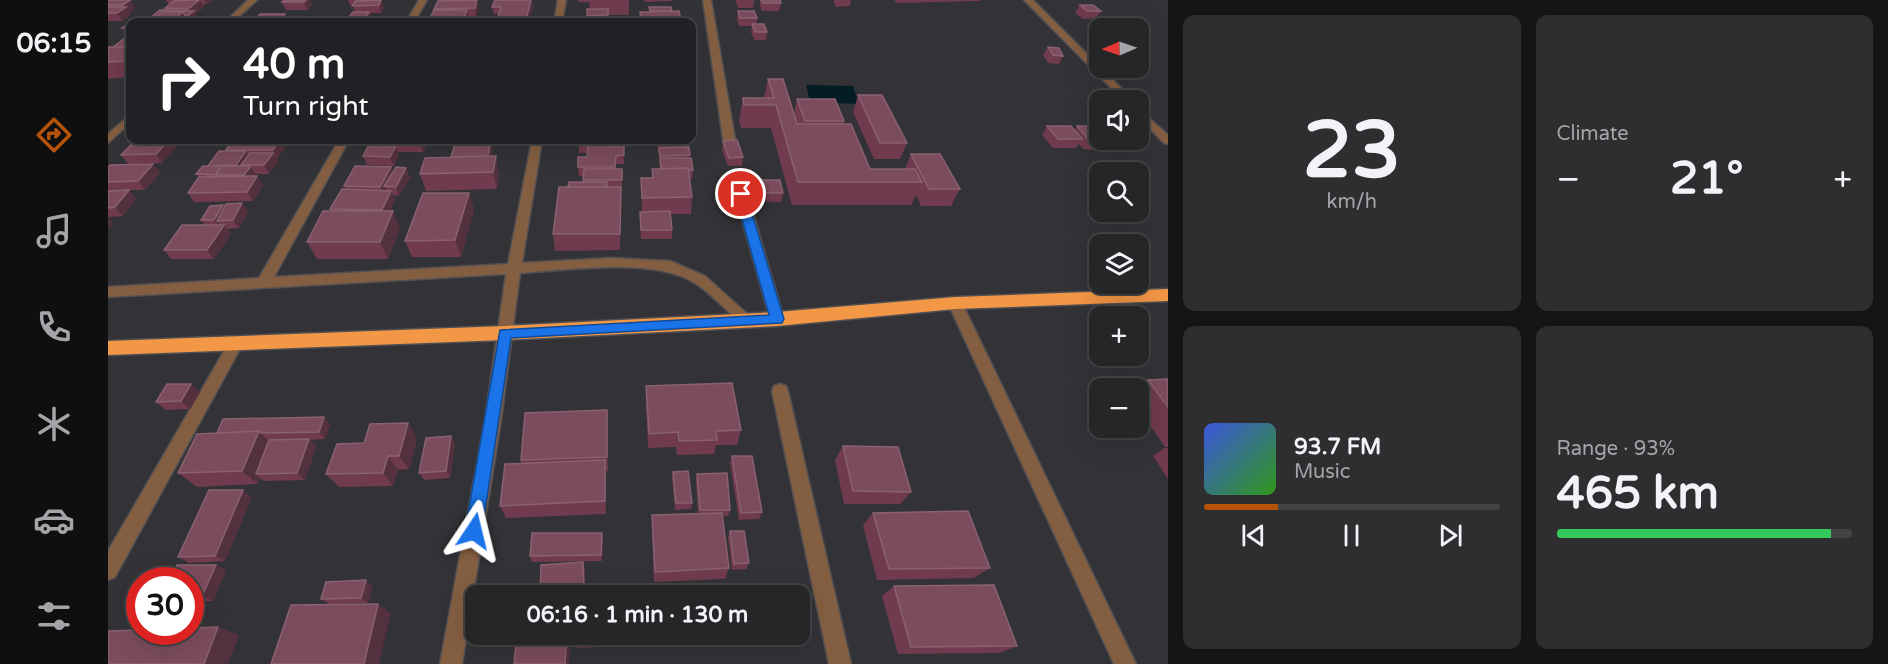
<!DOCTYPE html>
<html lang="en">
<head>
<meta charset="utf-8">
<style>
  :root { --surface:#262628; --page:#2e2e30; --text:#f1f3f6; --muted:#a4a5a8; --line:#424345; --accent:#b45309 }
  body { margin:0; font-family:"Varela Round",sans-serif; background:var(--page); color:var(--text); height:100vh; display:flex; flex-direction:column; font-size:22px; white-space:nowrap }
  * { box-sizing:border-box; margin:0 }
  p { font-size:20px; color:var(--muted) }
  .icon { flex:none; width:33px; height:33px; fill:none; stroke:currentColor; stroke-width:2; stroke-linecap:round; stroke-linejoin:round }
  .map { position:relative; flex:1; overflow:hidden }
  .panel { display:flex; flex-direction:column; gap:15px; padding:15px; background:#151516; width:720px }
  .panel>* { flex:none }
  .hud { position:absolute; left:18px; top:18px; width:570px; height:126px; border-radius:12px; box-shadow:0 6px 24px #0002,0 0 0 2px var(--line); background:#202124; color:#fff; overflow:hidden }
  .needle { width:39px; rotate:268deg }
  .fabs { position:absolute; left:981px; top:18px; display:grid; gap:12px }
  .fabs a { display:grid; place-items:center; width:60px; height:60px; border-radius:12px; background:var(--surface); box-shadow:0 6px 24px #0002,0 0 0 2px var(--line); font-size:30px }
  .speed { position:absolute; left:18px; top:567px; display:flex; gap:12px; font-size:30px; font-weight:700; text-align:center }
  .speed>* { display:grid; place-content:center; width:78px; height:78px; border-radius:50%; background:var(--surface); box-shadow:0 6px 24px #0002,0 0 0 2px var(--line); line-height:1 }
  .speed .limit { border:9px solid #d22; background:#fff; color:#111 }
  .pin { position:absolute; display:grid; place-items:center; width:51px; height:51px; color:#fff; margin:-26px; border:3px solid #fff; border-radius:50%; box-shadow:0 2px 6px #0007 }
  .me { position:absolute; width:66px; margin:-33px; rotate:10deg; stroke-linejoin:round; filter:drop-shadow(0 0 4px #0008) }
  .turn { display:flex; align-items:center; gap:21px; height:126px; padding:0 18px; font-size:27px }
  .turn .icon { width:78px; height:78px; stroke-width:2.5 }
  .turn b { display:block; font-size:42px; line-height:51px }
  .big { font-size:45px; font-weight:800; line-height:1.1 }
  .panel .card { flex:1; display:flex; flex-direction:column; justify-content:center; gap:9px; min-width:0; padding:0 21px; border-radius:12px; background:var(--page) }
  .panel .dial { align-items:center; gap:0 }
  .dial b { font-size:78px; line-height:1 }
  .song { display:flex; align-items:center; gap:18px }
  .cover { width:72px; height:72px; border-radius:9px; background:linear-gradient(135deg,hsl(230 70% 55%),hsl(110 70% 35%)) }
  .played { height:6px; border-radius:3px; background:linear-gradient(90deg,var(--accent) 25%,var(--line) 25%) }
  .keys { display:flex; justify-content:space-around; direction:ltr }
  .heat { display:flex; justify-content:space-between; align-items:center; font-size:33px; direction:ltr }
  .charge { height:9px; border-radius:4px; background:linear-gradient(90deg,#34c759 93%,var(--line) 0) }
  .panel .tiles { flex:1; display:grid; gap:15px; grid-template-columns:repeat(2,1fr) }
  .trip { position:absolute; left:357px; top:585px; width:345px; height:60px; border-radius:12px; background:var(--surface); box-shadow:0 6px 24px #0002,0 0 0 2px var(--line); font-weight:800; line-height:60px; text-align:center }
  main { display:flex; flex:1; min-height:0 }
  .dock { display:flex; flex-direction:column; width:108px; justify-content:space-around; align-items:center; background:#0f0f10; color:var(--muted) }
  .dock .icon { width:42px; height:42px }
  .dock .active { color:var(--accent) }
  .dock b { font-size:27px; color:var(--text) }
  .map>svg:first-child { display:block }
  .water { fill:#031d23 }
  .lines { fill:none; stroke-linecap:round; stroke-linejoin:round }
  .minor-casing { stroke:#504f53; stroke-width:3 }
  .highway-casing { stroke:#504f53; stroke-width:3 }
  .minor { fill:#845e41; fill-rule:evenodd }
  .highway { fill:#f29745; fill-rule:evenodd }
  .wall { fill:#703b4e }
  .shaded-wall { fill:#53313e }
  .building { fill:#7b4c5d; stroke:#896170; stroke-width:1.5 }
  .route { fill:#1a73e8; stroke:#114b97; stroke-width:1.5 }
</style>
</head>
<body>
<main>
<nav class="dock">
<b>06:15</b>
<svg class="icon active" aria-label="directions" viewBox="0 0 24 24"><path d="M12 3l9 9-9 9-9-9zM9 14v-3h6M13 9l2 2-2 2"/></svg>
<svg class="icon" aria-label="music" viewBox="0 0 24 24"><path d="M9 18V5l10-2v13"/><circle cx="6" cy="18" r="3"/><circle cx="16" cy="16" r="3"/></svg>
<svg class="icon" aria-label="phone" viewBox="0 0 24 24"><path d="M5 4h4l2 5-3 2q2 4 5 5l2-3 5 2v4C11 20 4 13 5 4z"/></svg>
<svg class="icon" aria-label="climate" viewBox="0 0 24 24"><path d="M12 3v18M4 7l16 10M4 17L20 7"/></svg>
<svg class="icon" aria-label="car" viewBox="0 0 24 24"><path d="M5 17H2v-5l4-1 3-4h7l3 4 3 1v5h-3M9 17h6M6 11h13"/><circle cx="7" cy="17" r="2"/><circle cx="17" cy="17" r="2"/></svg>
<svg class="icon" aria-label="filters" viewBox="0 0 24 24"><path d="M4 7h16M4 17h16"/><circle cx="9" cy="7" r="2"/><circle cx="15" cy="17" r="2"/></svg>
</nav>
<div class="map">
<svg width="1060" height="664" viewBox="0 0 1060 664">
  <rect width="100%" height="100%" fill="#333236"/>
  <path class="water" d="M698,85L745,86L751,104L702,102Z"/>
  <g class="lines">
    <defs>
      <path id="minor" d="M140,0H149L125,22H117Z
        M311,0H319L306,22H298Z
        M450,0H458L454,22H446Z
        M595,0H603L628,145L622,148L616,145Z
        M916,0H925L1025,100H1015Z
        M1030,108L1060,135V144L1056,143L1030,117Z
        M22,115V123L0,143V134Z
        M231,140H241L166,277L400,264L424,140H434L414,263L503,258L562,261L597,276L645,319L643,323H633C618,310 603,294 587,283C545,257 461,270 412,273L393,420L354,664H332L377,420L398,274L0,297V287L151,278Z
        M627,169L633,173L676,319L669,325L662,319L621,173Z
        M847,298L854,303L1028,664H1006L840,303Z
        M128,337L133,339L136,343L133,347L7,577L0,580V551L123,339Z
        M672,384L678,386L680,391L743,664H721L664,391L666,386Z"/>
      <path id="highway" d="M1060,289V301L847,309L669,326L397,340L0,355V341L397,326L669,312L847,297Z"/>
    </defs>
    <use href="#minor" class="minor-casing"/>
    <use href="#highway" class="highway-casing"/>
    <use href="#minor" class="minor"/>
    <use href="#highway" class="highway"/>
  </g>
  <path class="wall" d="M0,0H25L23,1L27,8L21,12L23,14L15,21H0Z
    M58,0H105L99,4L95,5L96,7L87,14L90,18L85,22H22V77L0,79V47H5L17,38H20L14,28L27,18H42L52,10H58L57,8L61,5Z
    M176,0H202L204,5L200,10H178L174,2Z
    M240,0H273L276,8L273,13H262L264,20L262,22H240L239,19L247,12L245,5H242Z
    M470,0H521V15H500V19L506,22H479V16L482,9L481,2H470Z
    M536,0H564L563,1L537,2Z
    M628,0H646L645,8H630L628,2Z
    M652,0H672L673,3L671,11H654L652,6Z
    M726,0H743L742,6L728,7L726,2Z
    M786,0H873L872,1L789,3Z
    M972,5L993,11L988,18L975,19L967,13Z
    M425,6L420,22H390L389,20L391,14H386L384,7Z
    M371,8L368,16H361L359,22H320L327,10L326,9Z
    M630,11L649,18L648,24L659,32L658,40H646L643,32L644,26H631L629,19Z
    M177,14L180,22H147L146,21Z
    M940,47L955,56L951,64L940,63L935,55Z
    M660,79L686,114L689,99L736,121L735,124L762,169H797L803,154L852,189L843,206H813L808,195L803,205H684L663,128H633L631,121L635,98H656Z
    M750,95L799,143L792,159H766L745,112Z
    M939,126L967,130L969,126L1007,141L1000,150L975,149L971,144L968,148H945L934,135Z
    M28,140H70L66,144L68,147L54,163L20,164L13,155Z
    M125,140H171L176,149L169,159H168L170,162L161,174H147L148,175L147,176L155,185L145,201L86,202L80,193L91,178L88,174L118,151V150Z
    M261,140H321L315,152H290L291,155L286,166L259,165L255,156L263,145Z
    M350,140H394L392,145L383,144L384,152V156L391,173L389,189L318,191L312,174L343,157L361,144L351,143Z
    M471,140H508V141H506L507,146L516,145V164H508V169H514V188H513L512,250L447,251L445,234L460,187L475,182V176H471L470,167L479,157V153H471Z
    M540,140H580L581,158L585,170L584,179H582L584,197L583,214H563L564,230V239H533L532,220V212L534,211L533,178H544V169H552L549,140Z
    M615,141L635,157L634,166H620L614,150Z
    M45,164L52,173L37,190H21L28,199L15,216L0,217V167Z
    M285,172L302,177L291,196L285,195L287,199L282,211L292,228L280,259H209L199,242L223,211L222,209L238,190L236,186Z
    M648,180L675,193L673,202L649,201L647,189Z
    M361,193L366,210L353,257H304L297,241Z
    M134,203L140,212L131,228L119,229L123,234L106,259H63L56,250L97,225L93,220L116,207Z
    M1060,379V447H1057L1030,408V388H1029L1040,380Z
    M538,386L633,430L629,445H608L606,454L569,455L568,447L540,448L538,402Z
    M92,392L82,409L58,410L48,402Z
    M300,423L309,438L301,469L290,470L285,486L231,487L218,474L256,443Z
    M222,425L217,439L202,440L208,446L197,480L156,481L152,478L150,484L89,487L70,473L89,434Z
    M500,425V471H498V514L398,518L392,506L413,463V460Z
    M343,436L347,444L342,478L316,480L311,473Z
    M735,446L803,492L792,504H736L727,460Z
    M1056,448H1060V479L1045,456Z
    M624,456L654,512L651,519L631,520L622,463Z
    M565,472L584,503L583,509L567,510L564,479Z
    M589,474L622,510L620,516H614L621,568L617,579L546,582L544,527V515L590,513L588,481Z
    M144,497L117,561L81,563L70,557Z
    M765,513L882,568L866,578L769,580L755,525Z
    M622,531L641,563L638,569L624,570L620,537Z
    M494,533L495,539L494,561L424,562L422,556Z
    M475,562L477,568V592L434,595L432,591Z
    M108,565L118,570L105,601H82V580L67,569Z
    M258,580L264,586L260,603L221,604L213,599Z
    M786,586L909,646L891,653L790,654L774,596Z
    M494,634L493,647L470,648L469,644Z
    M558,634H600L601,640L599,644L559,647Z
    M605,634H635V636L633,640L606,642Z"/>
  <path class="shaded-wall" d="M12,0H25L23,1L27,8L21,12L23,14L15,21L9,13L16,8Z
    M91,0H92L96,7L87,14L90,18L85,22H63L75,12L83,13L80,9Z
    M96,0H105L99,4Z
    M198,0H202L204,5L200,10L196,2Z
    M273,0L276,8L273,13L271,5Z
    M369,0L371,8L368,16L367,8Z
    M423,0L425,6L420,22H418V20Z
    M359,10L361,18L359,22H355Z
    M261,12L264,20L262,22H257L256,20Z
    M177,14L180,22H172L171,21Z
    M22,48V69L17,61Z
    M61,140H70L66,144L68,147L54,163L48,154Z
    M171,140L176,149L169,159L165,150Z
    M311,140H321L315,152Z
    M382,143L384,152L381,169L379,160Z
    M288,146L291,155L286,166L282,157Z
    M138,151L143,160L133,165L136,170L133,174L128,165Z
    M165,153L170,162L161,174L156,165Z
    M388,156L391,173L389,189L385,172Z
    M45,164L52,173L37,190L30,181Z
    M143,166L148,175L142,184L136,175Z
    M283,167L286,176L276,186L278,190L276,195L272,187Z
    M298,168L302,177L291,196L288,187Z
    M149,176L155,185L145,201L139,192Z
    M21,190L28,199L15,216L7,207Z
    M283,191L287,199L278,219L274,210Z
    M361,193L366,210L353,257L347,240Z
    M134,203L140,212L131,228L125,220Z
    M115,205L121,214L109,221L114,228L113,229L106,220Z
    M285,211L292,228L280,259L272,242Z
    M0,217L5,223L0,228Z
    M116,225L123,234L106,259L99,250Z
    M83,384L92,392L82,409L73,401Z
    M499,410L500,425V471L499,457Z
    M216,417L222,425L217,439L211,432Z
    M300,423L309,438L301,469L291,456Z
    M151,431L165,445L148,474L152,478L150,484L134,471Z
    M343,436L347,444L342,478L338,471Z
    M201,439L208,446L197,480L189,473Z
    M280,456L290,470L285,486L275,473Z
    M497,460L498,473V514L497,501Z
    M135,490L144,497L117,561L107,556Z
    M494,533L495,539L494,561L493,555Z
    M475,562L477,568V592L476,587Z
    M108,565L118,570L105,601L94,596Z
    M258,580L264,586L260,603L253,598Z
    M270,604L283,613L271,664H256Z
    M110,627L131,635L120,664H96Z
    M459,634H463L461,664H457Z"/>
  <path class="building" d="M1,0H22L15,5H0V1Z
    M82,0H91L80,9L57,8L66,1Z
    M176,0H198L196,2H174Z
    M273,0L271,5L244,6L248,1Z
    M369,0L367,8L326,9L330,1Z
    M387,0H423L418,20H389L393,7H384Z
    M653,0H672L673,3H655Z
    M972,5H985L993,11H979Z
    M0,7H18L9,13H0Z
    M541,7H563L564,11H542Z
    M479,9H500V15L479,16Z
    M52,10L86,11L78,17L75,12H55L47,18H42Z
    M326,10H359L355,22H320Z
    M571,11L573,22H533L532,12Z
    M630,11H646L649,18H632Z
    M55,12H75L63,22H22V28H14L27,18H47Z
    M245,12H261L256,20L239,19Z
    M152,14H177L171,21H146Z
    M485,19H506V22H485Z
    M644,24H656L659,32H647Z
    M17,38H22V47H5Z
    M0,47H22V57L17,61L0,62Z
    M940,47L951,48L955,56L945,55Z
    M660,79H675L689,124H743L762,169H807L814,182H690L668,105H636L635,98H666Z
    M750,95H774L799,143H772Z
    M689,99H727L736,121H697Z
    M939,126H963L974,139H950Z
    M969,126H992V140H1006L1007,141L981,140Z
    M28,140H61L48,154L13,155Z
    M125,140H171L165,150H118Z
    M471,140H506L507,146L516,145V155L508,156L507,167H470V157H479L480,145H470Z
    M550,140H580V145H551Z
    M629,140L635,157L621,158L615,141Z
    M382,143L380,156L343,157L347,144Z
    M261,145L288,146L282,157L255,156Z
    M581,147L582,155L552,156L551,148Z
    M111,151H138L128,165L104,166H143L136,175H108L112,168L107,175L88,174L95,166H100Z
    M142,153H165L156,165H133Z
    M803,154H832L852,189H821Z
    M388,156L385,172L312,174L317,158Z
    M552,158H583L585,170H580V168L553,169Z
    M45,164L30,181L0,182V167L2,165Z
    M247,166L283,167L272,187L236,186Z
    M288,167L298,168L288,187L276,186Z
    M580,168L584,197L534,198L533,178H545L544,169Z
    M476,169H514V180H475Z
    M149,176L139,192L80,193L91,177Z
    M648,180H672L675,193H650Z
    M461,182H499V187H460Z
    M451,187H513L512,234H445Z
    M234,189L283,191L274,210L222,209Z
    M21,190L7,207L0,208V191Z
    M315,193H361L347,240L297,241Z
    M134,203L125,220L109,221L118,204Z
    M115,205L106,220H93L102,206Z
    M215,211H285L272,242H199Z
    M562,211L564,230H533L532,212Z
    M74,225H116L99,250H56Z
    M1060,379V407L1040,380Z
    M624,383L633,430L608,431L609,440L571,441L570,432L541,434L538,386Z
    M59,384H83L73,401L48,402Z
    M499,410V457L413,460L417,413Z
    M216,417L211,432L153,433L151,431L109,433L115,419Z
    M300,423L291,456H280L275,473L218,474L229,444L256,443L262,424Z
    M151,431L134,471L70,473L89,434Z
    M343,436L338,471L311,473L318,438Z
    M201,439L189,473L148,474L161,440Z
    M735,446L790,447L803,492L745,491Z
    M624,456H644L654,512L633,513Z
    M497,460V501L392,506L397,464Z
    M580,471L584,503H568L565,472Z
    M619,473L622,510H592L589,474Z
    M101,490H135L107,556L70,557Z
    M860,511L882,568L781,569L765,513Z
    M614,513L621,568L547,572L544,515Z
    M622,531H636L641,563L626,564Z
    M424,533H494L493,555L422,556Z
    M475,562L476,587L432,591L433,565Z
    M69,565H108L94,596H82V580H50L55,569H67Z
    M258,580L253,598L213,599L218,582Z
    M886,585L909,646L803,647L786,586Z
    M627,588L628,596H603L602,589Z
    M595,591L596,596H556L555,593Z
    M461,595V596H419Z
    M270,604L256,664H163L183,605Z
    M110,627L96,664H0V631L32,630V632H82V628Z
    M409,634H459L457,664H406Z
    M469,634H493V643L469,644Z
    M559,634H600L601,640L559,643Z
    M608,634H635V636L608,638Z"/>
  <path class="route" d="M629,192L638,194L676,319L674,323L403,338L374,531L372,537L366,540L360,537L357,531L392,330L661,315L627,194Z"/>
</svg>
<div class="fabs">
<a><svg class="needle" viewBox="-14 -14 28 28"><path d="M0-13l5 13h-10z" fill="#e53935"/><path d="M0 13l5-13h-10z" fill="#a4a5a8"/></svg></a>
<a><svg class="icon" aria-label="sound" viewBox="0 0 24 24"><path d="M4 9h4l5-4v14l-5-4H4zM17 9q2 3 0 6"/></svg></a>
<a><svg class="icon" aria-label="search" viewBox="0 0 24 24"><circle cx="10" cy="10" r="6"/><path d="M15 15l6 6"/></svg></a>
<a><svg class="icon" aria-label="layers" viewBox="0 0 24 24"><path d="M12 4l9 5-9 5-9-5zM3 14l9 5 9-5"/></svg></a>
<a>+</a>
<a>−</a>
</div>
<div class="speed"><div class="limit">30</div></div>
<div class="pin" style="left:633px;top:194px;background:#d93025"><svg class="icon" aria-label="arrive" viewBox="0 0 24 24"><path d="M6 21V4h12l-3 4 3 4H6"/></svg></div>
<svg class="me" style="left:366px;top:531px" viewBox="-20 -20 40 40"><path d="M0-17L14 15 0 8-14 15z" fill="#1a73e8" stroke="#fff" stroke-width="4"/></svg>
<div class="trip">06:16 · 1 min · 130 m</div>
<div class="hud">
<div class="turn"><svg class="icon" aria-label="right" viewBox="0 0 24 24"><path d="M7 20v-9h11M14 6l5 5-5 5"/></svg><div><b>40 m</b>Turn right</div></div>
</div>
</div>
<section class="panel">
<div class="tiles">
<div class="card dial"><b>23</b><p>km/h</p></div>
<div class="card"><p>Climate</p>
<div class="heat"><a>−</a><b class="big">21°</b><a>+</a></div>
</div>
<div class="card">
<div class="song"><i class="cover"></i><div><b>93.7 FM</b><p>Music</p></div></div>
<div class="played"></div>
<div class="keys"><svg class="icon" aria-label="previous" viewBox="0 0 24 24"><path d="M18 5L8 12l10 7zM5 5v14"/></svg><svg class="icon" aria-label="pause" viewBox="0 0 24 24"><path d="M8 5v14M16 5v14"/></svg><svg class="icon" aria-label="next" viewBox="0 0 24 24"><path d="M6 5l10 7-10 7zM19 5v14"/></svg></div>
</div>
<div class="card"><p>Range · 93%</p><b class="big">465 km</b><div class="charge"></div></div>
</div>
</section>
</main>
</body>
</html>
